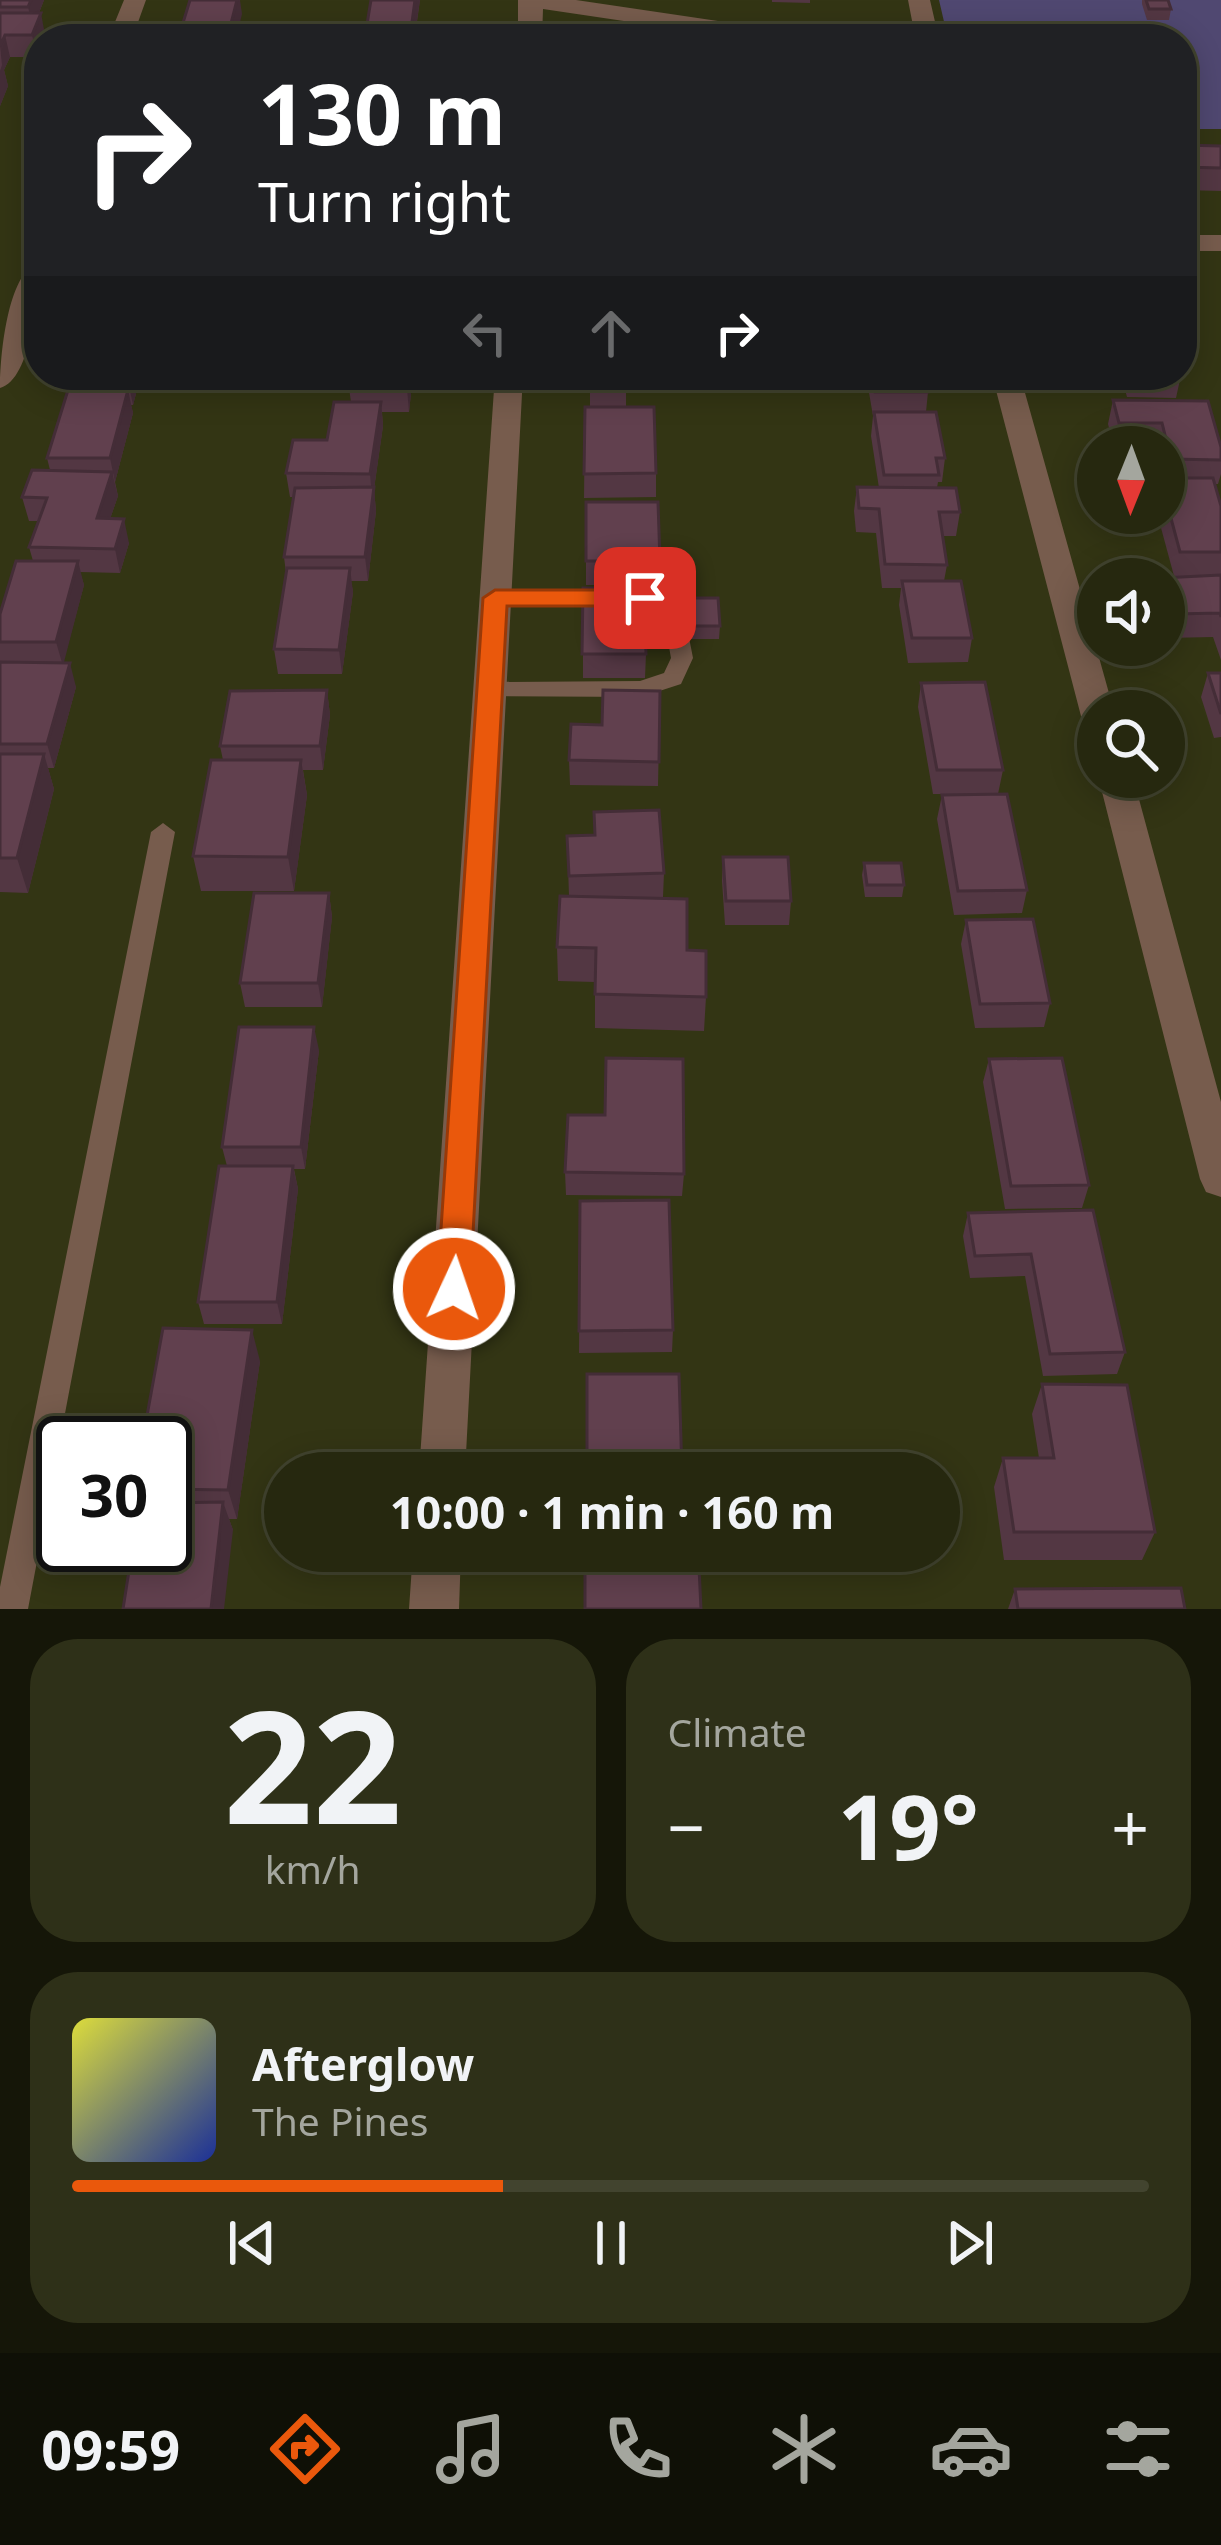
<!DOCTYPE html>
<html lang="en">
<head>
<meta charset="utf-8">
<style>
  :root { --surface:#26280f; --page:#2e3018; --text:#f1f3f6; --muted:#a4a69e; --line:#42442f; --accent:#ea580c }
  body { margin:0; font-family:"Noto Sans",sans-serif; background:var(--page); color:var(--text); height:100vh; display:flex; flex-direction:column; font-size:45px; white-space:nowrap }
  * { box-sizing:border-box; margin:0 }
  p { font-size:39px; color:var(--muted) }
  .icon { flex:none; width:66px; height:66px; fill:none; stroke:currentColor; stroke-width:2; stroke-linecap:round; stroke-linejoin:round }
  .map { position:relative; height:1609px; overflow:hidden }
  .side { display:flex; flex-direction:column; gap:30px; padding:30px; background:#151608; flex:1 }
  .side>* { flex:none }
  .hud { position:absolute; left:24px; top:24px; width:1173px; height:366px; border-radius:48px; box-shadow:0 6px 30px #0003,0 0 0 3px var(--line); background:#202124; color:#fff; overflow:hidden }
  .needle { width:78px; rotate:181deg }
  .buttons { position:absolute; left:1077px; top:426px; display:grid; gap:24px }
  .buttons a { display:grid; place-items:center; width:108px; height:108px; border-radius:50%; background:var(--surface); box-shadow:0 6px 30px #0003,0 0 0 3px var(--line); font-size:60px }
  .speed { position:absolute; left:36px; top:1416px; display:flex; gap:24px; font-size:60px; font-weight:700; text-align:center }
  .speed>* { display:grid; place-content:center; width:156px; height:156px; border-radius:50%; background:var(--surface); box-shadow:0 6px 30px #0003,0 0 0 3px var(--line); line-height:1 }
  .speed .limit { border:6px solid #111; border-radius:18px; background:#fff; color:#111 }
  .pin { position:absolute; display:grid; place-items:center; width:102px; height:102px; color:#fff; margin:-51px; border-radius:24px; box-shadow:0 6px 18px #0006 }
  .me { position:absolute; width:132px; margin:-66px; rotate:3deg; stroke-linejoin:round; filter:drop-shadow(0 0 9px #0008) }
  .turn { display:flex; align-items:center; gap:42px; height:252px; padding:0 36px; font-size:54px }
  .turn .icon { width:156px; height:156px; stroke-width:2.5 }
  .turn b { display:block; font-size:84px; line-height:102px }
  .lanes { display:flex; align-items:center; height:114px; padding:0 36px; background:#0003; justify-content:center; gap:60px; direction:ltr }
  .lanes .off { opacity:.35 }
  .big { font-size:90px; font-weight:700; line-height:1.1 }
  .side .tile { flex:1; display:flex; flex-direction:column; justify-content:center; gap:18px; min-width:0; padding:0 42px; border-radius:48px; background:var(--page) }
  .side .dial { align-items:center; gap:0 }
  .dial b { font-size:156px; line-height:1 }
  .song { display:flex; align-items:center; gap:36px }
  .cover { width:144px; height:144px; border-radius:18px; background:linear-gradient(135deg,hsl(60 70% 55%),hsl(230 70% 35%)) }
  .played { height:12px; border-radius:6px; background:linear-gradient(90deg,var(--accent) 40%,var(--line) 40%) }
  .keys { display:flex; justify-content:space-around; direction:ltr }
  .heat { display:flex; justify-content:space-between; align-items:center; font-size:66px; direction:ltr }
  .side .tiles { flex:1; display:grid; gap:30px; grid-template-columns:1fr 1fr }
  .tile:last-child { grid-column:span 2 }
  .trip { position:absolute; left:264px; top:1452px; width:696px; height:120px; border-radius:60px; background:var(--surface); box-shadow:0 6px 30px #0003,0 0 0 3px var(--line); font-weight:700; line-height:120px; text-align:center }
  .menu { display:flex; height:192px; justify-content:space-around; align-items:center; background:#0f1006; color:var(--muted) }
  .menu .icon { width:84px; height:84px }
  .menu .selected { color:var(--accent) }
  .menu b { font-size:54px; color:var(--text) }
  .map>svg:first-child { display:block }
  .green { fill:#504871 }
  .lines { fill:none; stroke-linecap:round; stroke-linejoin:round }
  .lane { fill:#775c4d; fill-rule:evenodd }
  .street { fill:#775c4d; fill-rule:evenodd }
  .wall { fill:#533743 }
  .shaded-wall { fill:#442d37 }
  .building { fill:#61404e; stroke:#442d37; stroke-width:3 }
  .route { fill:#ea580c; stroke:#983908; stroke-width:3 }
</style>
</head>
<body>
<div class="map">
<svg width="1221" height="1609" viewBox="0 0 1221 1609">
  <rect width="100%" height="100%" fill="#333514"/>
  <path class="green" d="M939,0H1221V129H1182V39H948Z"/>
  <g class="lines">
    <path class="lane" d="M495,591L653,593L686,622L693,658L681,684L641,697L482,696L479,690L490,682L640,681L664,673L671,658L665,625L640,605L487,603L484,598L487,593Z
      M163,823L175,832L28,1609H0V1587L151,832Z"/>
    <path class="street" d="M124,0H146L132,39H108Z
      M518,0H576L745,25L914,31L908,0H930L939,39H745L543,9L542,39H518Z
      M1182,235H1221V251H1182Z
      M39,263C39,291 32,380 0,388C0,359 7,271 39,263Z
      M495,375H523L465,1473H419Z
      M992,375H1020L1114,711H1098V728L1086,725L1081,716Z
      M1098,776L1133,777L1221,1102V1197L1206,1192L1200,1179Z
      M413,1551H461L459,1609H409Z"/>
  </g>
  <path class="wall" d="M0,0H44L39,13L45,35L44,39H39L37,57H10L4,70L8,86L0,106Z
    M371,0H420L415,36L436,39H367L366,30Z
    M772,0H810V3L772,2Z
    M1142,0H1168L1171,9L1169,20H1147L1142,4Z
    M1182,145L1221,146V191L1182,190Z
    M141,375L133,405H131L133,413L115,482L118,496L110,519L129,543L120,573L80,572L84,585L63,663L76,687L54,768H48L54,789L28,893L0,892V614L33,561L29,547L39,521H29L22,497L50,470L47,458L68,390L66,381Z
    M351,375H413L409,412H382L383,426L374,489L376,511L368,581H351L353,592L342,674H278L274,649L286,573L284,557L293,497H290L286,473L327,440L351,402L349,388Z
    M590,375H655L654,393H626V407L656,473V497L584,498L585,407H590Z
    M866,375H925L928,392L926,412L945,458L942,482H938L937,488L960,512L956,536H943L947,565L944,581L972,638L968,662L908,663L899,605L901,588H882L876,533L856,532L854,511L857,487L879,488L871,436L873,416Z
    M1121,375H1181L1176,398L1127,397Z
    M1113,400L1221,447V474L1218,484H1215L1221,506V660L1213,637L1167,638L1164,629V579L1200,576H1174L1157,513H1164V447H1114L1108,424Z
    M586,502L660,561L659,585H586Z
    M583,588L646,654L645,678H583Z
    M687,598L720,626L719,639H688Z
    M1208,673H1221V737L1214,738L1201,697Z
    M921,683L1003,770L998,794H933L918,707Z
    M327,690L330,715L323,770H303L307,795L294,891H201L193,856L223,760L220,746Z
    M660,691L658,786L570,785L569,760L602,725Z
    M942,795L1027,890L1022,913L954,915L937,819Z
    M594,812L664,873L663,897L635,898L687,950L706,997L704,1031L595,1028V982L558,981L557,947L569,896L567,836L594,835Z
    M723,857L791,901L789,925H725L722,881Z
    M864,863L904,885L902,897H865L862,875Z
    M329,893L332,917L322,1007H245L240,983Z
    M966,920L1050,1003L1044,1027L975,1028L961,944Z
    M319,1050L305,1169H294L298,1189L282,1324H204L198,1302L227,1166L222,1147Z
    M989,1059L1089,1185L1082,1208L1005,1209L983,1082Z
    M565,1172L684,1174L682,1196L566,1195Z
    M580,1201L673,1330L672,1352L579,1353Z
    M1093,1210L1125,1352L1117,1374L1043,1376L1025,1276L970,1278L963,1236L968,1213Z
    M260,1361L237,1519H229L233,1530L165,1545V1443Z
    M1042,1384L1155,1532L1142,1560H1004L994,1487L1003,1458H1039L1032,1414Z
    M587,1551H683L682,1567H587Z
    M1015,1589L1185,1609H1008Z"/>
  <path class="shaded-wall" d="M31,0H44L33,28L28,7Z
    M237,0H240L242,14L236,39H227Z
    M415,0H420L414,39H412L411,30Z
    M41,13L45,35L44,39H39V51L37,57L32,35Z
    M5,35L10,57L4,70L8,86L0,106V71L2,65L0,46Z
    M130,375H141L133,405L128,381Z
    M409,375H413L409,412L407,388Z
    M128,390L133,413L115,482L110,458Z
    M381,402L383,426L374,489L376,511L368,581L365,557L372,497L370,474Z
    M112,472L118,496L102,542L97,518Z
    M124,519L129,543L120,573L115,549Z
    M78,561L84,585L63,666L56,642Z
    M350,568L353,592L342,674L339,650Z
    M70,663L76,687L54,768L47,744Z
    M327,690L330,715L323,770L320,746Z
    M44,754L54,789L28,893L17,858Z
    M301,760L307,795L294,891L288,857Z
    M329,893L332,917L322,1007L318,983Z
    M314,1027L319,1050L305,1169L301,1147Z
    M293,1166L298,1189L282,1324L277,1302Z
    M252,1330L260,1361L237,1519L228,1490Z
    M223,1502L233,1530L224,1609H211Z"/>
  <path class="building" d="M0,0H31L28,7H0Z
    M190,0H237L227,39H178Z
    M371,0H415L411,30H366Z
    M1146,0H1168L1171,9H1149Z
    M0,13H41L32,35H5L0,46Z
    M392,36H436L435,39H392Z
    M604,36H653V39H604Z
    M1182,145L1221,146V168L1182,167Z
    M68,375H130L128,381H66Z
    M351,375H409L407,388H349Z
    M590,375H626V389H590Z
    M872,375H925L928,392H875Z
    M68,390H128L110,458H47Z
    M1113,400L1208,401L1221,447V460L1171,459L1162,423H1119Z
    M334,402H381L370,474L286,473L293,440H327Z
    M585,407H654L656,473L584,474Z
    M874,412H936L945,458H936L939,475H884Z
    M32,470L112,472L97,518L124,519L115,549L29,547L47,498L22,497Z
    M1164,478H1213L1221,506V552H1180L1164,492Z
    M374,487L365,557H284L295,488Z
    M857,487L956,488L960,512H939L947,565L885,564L879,509L859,508Z
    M586,502H658L660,561H586Z
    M16,561H78L56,642H0V614Z
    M287,568H350L339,650L274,649Z
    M1221,575V617L1220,613L1174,614L1164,587V579L1161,578Z
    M902,581H961L972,638H912Z
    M583,588H644L646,654H582Z
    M687,598H718L720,626H688Z
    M0,662L70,663L47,744H0Z
    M1208,673H1221V714Z
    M985,682L1003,770H937L921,683Z
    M327,690L320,746H220L230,691Z
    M603,690L660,691L659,762L569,760L571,724L602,725Z
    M0,754H44L17,858H0Z
    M211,760H301L288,857L193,856Z
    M1007,794L1027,890L958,891L942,795Z
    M659,810L664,873L569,876L567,836L595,835L594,812Z
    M723,857H788L791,901H726Z
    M864,863H901L904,885H867Z
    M254,893H329L318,983H240Z
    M560,896L687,899V950L706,951V997L595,994L596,948L557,947Z
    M1033,919L1050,1003L980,1004L966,920Z
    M239,1027H314L301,1147H222Z
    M606,1058L683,1059L684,1174L565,1172L568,1115H605Z
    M1062,1058L1089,1185L1011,1186L989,1059Z
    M219,1166H293L277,1302H198Z
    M669,1200L673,1330L579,1331L580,1201Z
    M1093,1210L1125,1352L1050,1354L1031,1254L975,1256L968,1213Z
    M163,1328L252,1330L228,1490L165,1489V1443H142Z
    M587,1374H679L682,1473H587Z
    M1042,1384L1127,1385L1155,1532H1014L1003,1458H1054Z
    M223,1502L211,1609H123L133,1545H165V1503Z
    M585,1567H699L701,1609H585Z
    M1181,1588L1185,1609H1018L1015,1589Z"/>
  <path class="route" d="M495,590H645L657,598L645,606H507L470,1289L465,1299L454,1304L442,1299L437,1289L483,598Z"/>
</svg>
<div class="buttons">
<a><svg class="needle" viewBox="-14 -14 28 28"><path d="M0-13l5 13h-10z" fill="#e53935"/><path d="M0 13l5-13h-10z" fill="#a4a69e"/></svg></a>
<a><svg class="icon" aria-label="sound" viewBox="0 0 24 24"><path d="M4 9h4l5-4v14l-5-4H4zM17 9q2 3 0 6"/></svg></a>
<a><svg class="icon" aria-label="search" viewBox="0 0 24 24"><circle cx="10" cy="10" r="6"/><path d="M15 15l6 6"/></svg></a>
</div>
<div class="speed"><div class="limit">30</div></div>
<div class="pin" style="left:645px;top:598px;background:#d93025"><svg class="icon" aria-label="arrive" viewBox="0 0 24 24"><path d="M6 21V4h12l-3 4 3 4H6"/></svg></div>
<svg class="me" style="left:454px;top:1289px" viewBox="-20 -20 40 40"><circle r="17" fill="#ea580c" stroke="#fff" stroke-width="3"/><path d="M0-11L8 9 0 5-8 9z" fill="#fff"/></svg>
<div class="trip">10:00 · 1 min · 160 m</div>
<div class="hud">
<div class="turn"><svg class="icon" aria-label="right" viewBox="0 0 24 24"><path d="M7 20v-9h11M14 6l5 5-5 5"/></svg><div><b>130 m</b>Turn right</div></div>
<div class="lanes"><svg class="icon off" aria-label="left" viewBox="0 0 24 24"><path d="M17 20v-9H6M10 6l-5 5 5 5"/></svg><svg class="icon off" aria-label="ahead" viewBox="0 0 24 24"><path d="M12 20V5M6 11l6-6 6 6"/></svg><svg class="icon" aria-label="right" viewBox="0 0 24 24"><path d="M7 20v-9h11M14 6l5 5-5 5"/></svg></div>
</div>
</div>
<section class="side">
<div class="tiles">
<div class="tile dial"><b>22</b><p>km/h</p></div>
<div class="tile"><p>Climate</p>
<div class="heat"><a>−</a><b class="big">19°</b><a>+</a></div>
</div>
<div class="tile">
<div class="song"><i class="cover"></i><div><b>Afterglow</b><p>The Pines</p></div></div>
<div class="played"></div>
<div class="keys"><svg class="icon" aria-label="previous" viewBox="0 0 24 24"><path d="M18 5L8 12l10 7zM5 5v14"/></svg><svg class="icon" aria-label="pause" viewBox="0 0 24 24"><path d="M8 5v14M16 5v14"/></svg><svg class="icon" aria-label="next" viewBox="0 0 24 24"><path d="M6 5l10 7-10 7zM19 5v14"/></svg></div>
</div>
</div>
</section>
<nav class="menu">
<b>09:59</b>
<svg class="icon selected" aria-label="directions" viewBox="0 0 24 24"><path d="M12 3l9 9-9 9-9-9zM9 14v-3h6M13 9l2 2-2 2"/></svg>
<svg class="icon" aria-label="music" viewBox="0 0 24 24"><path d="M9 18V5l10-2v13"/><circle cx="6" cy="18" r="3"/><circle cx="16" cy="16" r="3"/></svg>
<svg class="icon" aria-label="phone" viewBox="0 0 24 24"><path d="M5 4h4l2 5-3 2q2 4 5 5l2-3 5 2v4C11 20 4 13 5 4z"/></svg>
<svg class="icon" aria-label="climate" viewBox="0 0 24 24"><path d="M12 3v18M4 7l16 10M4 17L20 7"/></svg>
<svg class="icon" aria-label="car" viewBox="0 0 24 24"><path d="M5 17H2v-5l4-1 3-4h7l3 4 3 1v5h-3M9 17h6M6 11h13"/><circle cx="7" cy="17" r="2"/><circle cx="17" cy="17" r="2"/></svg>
<svg class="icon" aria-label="filters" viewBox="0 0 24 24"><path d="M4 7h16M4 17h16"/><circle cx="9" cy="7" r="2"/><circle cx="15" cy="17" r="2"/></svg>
</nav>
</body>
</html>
